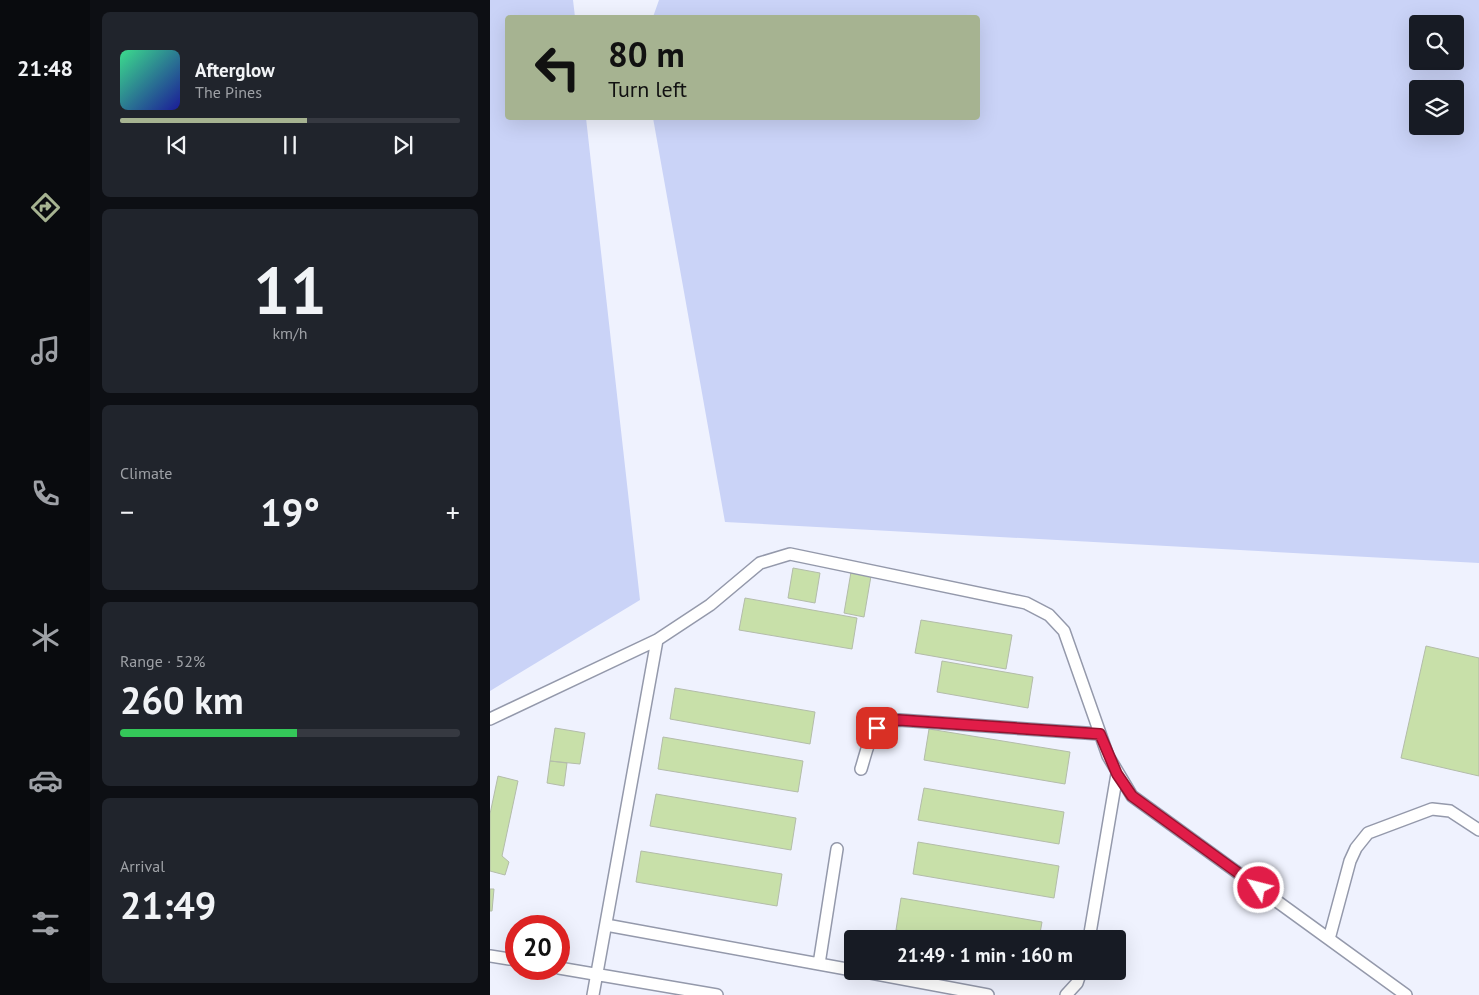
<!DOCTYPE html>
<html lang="en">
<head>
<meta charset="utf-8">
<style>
  :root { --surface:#171b24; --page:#20242c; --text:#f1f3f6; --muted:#9ea1a6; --line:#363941; --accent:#a6b391 }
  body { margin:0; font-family:"PT Sans",sans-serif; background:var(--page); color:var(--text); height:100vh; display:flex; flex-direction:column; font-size:19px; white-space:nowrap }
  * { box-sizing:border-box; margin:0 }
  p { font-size:16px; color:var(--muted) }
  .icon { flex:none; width:28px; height:28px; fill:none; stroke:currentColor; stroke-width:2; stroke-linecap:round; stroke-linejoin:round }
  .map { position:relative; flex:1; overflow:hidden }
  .drawer { display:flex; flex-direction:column; gap:12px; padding:12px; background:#0d0f14; width:400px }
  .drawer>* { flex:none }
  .hud { position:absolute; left:15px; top:15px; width:475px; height:105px; border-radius:5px; box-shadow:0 5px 20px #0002; background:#a6b391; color:#111; overflow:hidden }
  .tools { position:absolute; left:919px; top:15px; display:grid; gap:10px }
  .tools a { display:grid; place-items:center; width:55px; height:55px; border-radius:5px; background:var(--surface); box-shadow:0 5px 20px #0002; font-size:25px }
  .speed { position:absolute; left:15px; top:915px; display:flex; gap:10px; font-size:25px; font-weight:700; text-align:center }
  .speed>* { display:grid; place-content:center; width:65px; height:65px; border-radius:50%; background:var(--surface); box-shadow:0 5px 20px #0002; line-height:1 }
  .speed .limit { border:8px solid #d22; background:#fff; color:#111 }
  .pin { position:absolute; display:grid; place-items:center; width:42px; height:42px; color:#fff; margin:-21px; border-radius:10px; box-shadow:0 2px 8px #0006 }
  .me { position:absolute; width:55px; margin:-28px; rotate:306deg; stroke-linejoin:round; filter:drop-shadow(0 0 4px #0008) }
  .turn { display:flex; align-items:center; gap:18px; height:105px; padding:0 20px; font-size:22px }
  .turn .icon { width:65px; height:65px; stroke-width:2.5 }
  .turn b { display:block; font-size:35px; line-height:42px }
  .big { font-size:38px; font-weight:600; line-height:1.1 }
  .drawer .card { flex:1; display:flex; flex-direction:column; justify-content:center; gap:8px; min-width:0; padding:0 18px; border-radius:8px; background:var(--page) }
  .drawer .dial { align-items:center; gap:0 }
  .dial b { font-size:65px; line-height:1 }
  .song { display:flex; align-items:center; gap:15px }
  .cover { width:60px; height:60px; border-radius:8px; background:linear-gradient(135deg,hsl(150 70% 55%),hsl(240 70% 35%)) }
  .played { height:5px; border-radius:2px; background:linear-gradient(90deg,var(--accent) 55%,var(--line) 55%) }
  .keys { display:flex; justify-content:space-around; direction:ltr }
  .heat { display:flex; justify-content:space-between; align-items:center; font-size:28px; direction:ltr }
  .charge { height:8px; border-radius:4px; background:linear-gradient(90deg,#34c759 52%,var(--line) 0) }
  .trip { position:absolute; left:354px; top:930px; width:282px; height:50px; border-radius:5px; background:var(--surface); box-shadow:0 5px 20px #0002; font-weight:600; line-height:50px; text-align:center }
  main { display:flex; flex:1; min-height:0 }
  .dock { display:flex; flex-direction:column; width:90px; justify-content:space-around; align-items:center; background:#090b0e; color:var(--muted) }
  .dock .icon { width:35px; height:35px }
  .dock .active { color:var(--accent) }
  .dock b { font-size:22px; color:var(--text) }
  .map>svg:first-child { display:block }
  .green { fill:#cad3f7; fill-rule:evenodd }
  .building { fill:#c8e0a9; stroke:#b3bca9 }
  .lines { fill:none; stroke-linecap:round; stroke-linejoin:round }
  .service-casing { stroke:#9499ab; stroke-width:14 }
  .service { stroke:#fff; stroke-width:11 }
  .route-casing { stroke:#92132f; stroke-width:12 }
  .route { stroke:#e11d48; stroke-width:9 }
</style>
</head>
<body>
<main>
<nav class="dock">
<b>21:48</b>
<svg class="icon active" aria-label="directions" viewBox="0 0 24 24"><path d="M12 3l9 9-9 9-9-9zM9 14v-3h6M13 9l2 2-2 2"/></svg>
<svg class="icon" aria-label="music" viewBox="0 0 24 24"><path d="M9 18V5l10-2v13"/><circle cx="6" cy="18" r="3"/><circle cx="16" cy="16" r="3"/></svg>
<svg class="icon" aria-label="phone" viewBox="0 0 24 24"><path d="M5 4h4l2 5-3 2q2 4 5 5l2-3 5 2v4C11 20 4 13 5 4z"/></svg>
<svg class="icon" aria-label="climate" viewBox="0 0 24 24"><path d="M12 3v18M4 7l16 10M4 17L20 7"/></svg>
<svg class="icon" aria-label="car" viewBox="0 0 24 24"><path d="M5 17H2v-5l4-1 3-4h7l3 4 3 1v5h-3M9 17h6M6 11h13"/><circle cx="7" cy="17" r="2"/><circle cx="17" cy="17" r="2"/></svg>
<svg class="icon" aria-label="filters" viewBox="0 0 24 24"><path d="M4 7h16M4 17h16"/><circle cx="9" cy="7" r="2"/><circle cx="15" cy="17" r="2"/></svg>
</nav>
<section class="drawer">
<div class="card">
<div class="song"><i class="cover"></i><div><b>Afterglow</b><p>The Pines</p></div></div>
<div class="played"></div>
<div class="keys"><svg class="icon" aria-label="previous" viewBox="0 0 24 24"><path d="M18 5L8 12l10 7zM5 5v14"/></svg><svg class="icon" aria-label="pause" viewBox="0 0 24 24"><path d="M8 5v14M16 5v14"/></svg><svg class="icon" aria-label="next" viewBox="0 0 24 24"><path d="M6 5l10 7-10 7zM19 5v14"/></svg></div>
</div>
<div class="card dial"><b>11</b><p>km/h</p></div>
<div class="card"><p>Climate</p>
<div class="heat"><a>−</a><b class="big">19°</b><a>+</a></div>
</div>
<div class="card"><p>Range · 52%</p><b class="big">260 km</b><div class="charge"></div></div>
<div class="card"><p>Arrival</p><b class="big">21:49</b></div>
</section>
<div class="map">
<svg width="989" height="995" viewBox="0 0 989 995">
  <rect width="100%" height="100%" fill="#eff2fe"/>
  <path class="green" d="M0,0H83L85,17L18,18V118H96L150,600L0,691Z
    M169,0H989V563L235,522L163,118H488V18L163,17ZM928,24H965V61H928ZM928,89H965V126H928Z"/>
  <path class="building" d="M303,568L330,573L325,603L298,598Z
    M361,572L381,576L374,617L354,613Z
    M255,598L367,618L362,649L249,630Z
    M431,620L522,635L516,669L425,653Z
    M936,646L989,658V776L911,758Z
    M452,661L543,677L538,708L447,692Z
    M185,688L325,712L320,744L180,719Z
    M65,728L95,733L90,764L60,761Z
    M439,729L580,752L575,784L434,760Z
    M173,737L313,761L308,792L168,769Z
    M60,761L77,763L74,786L57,783Z
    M8,776L28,781L12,856L19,862L15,875L0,871V814Z
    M434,788L574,812L569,844L428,820Z
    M166,794L306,818L301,850L160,826Z
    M428,842L569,866L564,898L423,874Z
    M151,851L292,874L287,906L146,882Z
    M0,889H4L2,911H0Z
    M411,898L552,922L549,939H456L406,930Z"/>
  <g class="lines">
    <defs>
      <path id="service" d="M0,719L167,640L220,605L270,563L300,554L536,603L559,615L574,631L618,756L642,796L916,995
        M371,769C379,744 379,725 409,720L610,734
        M116,925L329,964L347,849
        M599,939L627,774
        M839,939L860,861L866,848L878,833L942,809L960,811L989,830
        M0,956L26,960
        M329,964L362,970
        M69,968L227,995
        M370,971L498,995
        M103,995L167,640
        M576,995L587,983L591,971"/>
    </defs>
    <use href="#service" class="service-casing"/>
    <use href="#service" class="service"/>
  </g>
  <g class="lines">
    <defs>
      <path id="route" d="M387,728L395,722L409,720L610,734L627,774L642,796L769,888"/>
    </defs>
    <use href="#route" class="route-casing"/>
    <use href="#route" class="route"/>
  </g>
</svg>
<div class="tools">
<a><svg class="icon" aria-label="search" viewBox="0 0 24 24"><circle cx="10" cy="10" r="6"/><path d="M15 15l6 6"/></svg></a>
<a><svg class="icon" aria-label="layers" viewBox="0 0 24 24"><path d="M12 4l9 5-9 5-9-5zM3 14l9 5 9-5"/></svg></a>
</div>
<div class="speed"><div class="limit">20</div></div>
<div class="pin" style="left:387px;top:728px;background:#d93025"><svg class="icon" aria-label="arrive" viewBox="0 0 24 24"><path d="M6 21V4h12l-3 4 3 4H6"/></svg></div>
<svg class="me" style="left:769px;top:888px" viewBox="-20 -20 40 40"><circle r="17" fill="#e11d48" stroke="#fff" stroke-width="3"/><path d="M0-11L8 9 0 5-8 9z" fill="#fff"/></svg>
<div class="trip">21:49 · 1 min · 160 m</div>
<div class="hud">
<div class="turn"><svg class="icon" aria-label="left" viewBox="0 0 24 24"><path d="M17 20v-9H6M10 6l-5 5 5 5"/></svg><div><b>80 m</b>Turn left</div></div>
</div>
</div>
</main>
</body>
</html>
